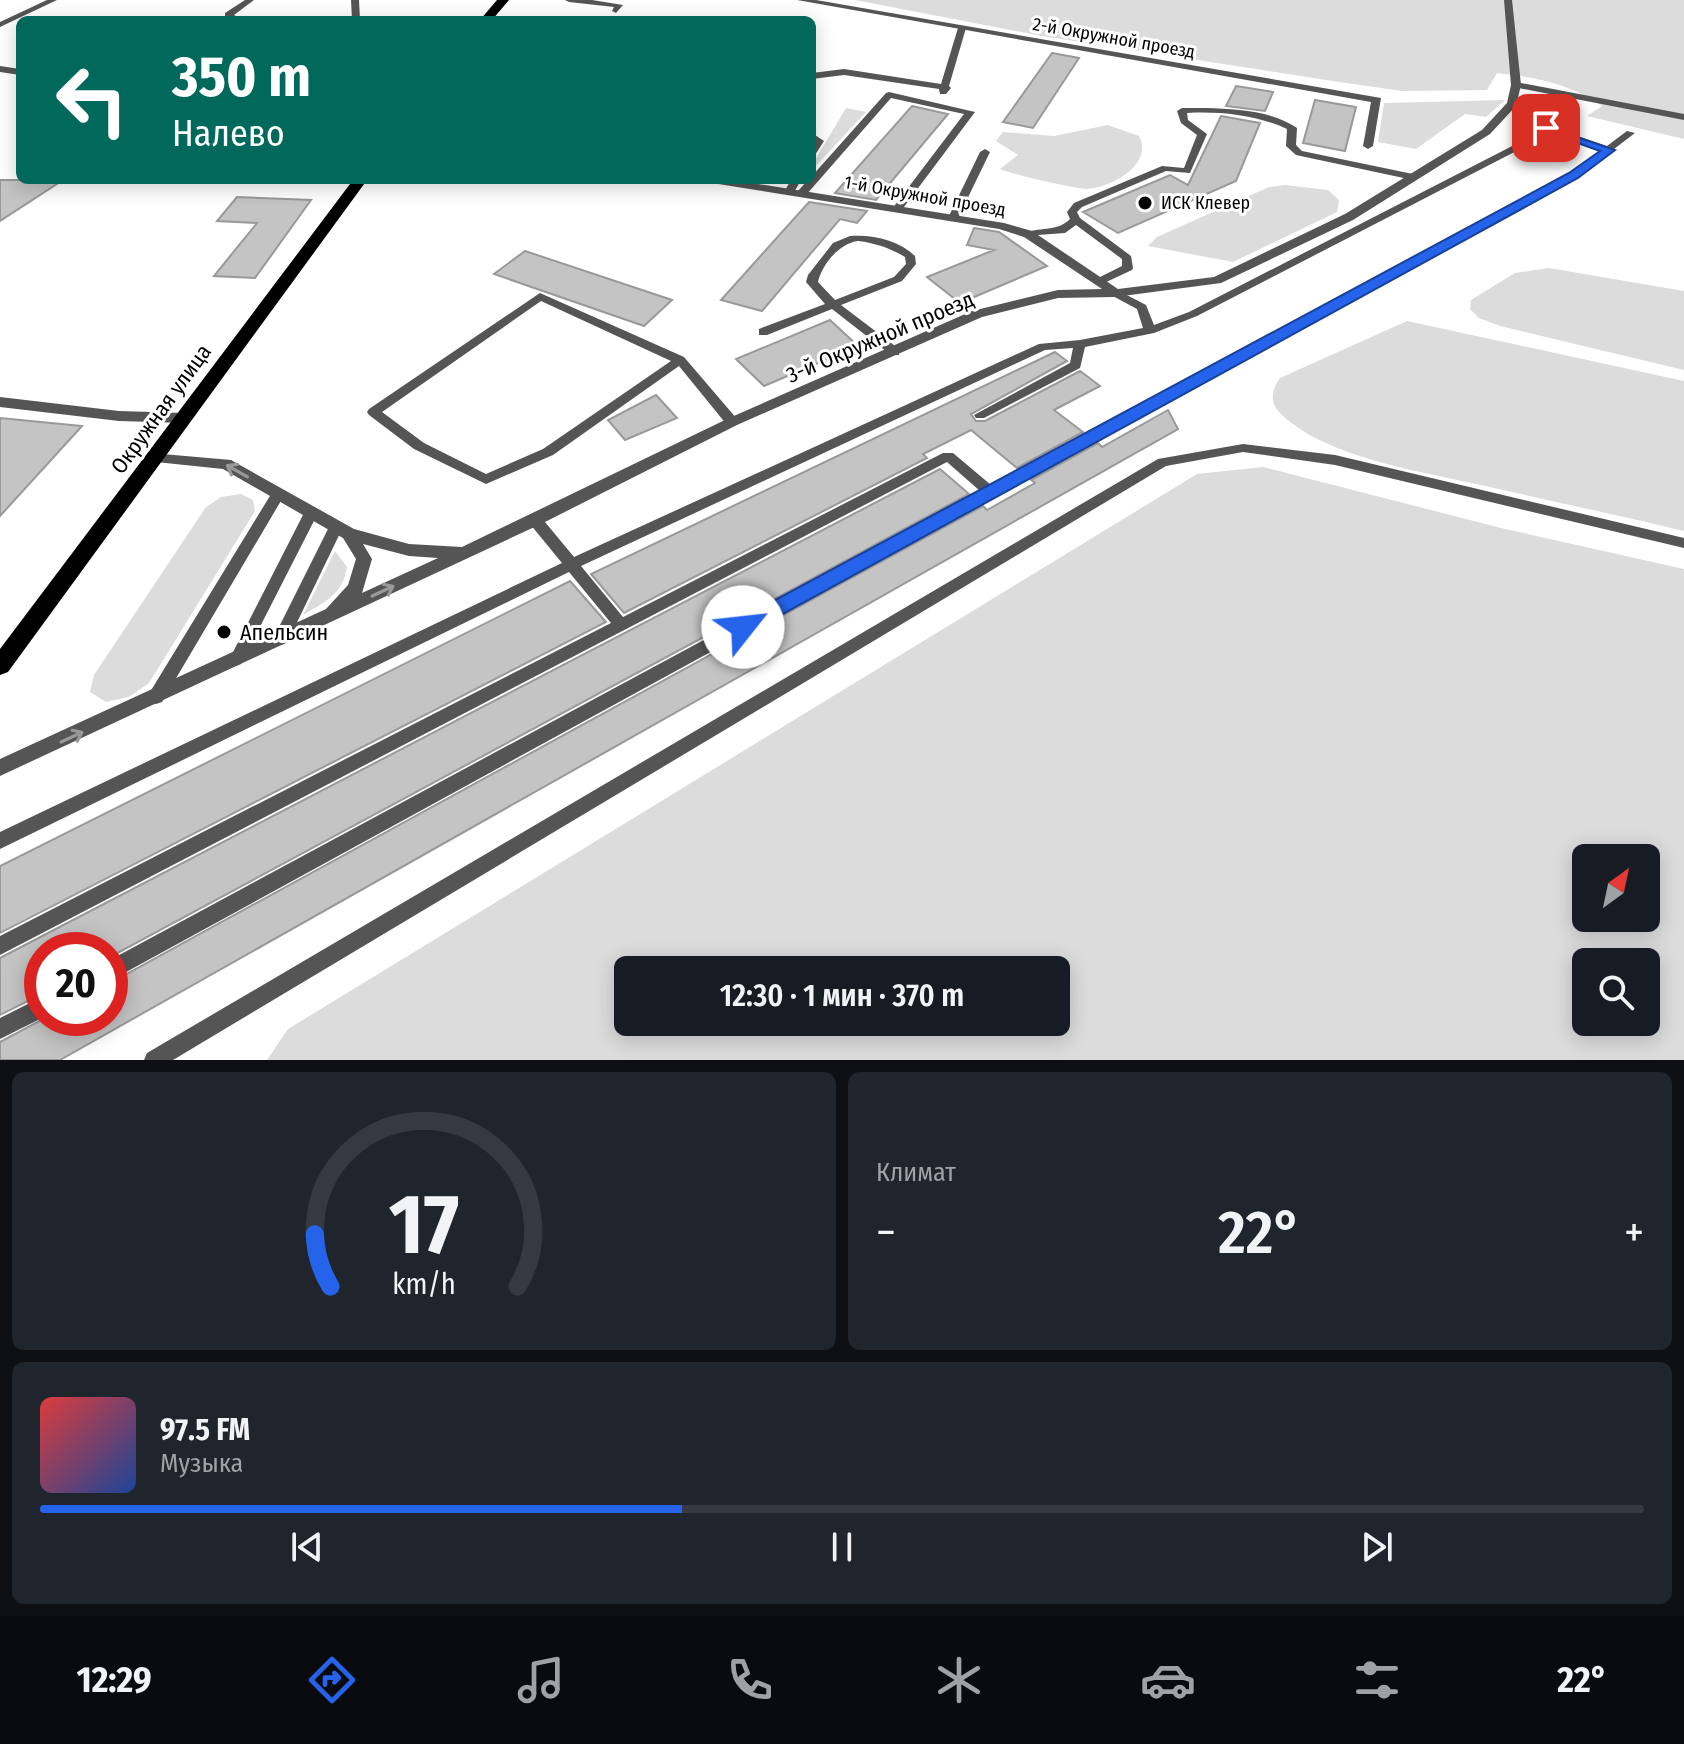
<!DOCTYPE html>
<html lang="ru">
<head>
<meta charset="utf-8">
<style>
  :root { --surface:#171b24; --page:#20242c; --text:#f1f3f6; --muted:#9ea1a6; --line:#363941; --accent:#2563eb }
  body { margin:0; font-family:"Fira Sans Condensed",sans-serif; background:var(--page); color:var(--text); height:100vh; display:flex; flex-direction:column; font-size:30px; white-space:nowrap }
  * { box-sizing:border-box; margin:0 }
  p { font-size:26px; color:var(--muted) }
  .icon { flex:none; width:44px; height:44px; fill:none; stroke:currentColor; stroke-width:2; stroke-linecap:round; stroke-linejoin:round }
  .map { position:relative; height:1060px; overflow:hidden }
  .sheet { display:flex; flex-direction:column; gap:12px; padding:12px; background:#0d0f14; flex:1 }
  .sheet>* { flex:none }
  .top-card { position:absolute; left:16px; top:16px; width:800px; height:168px; border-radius:12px; box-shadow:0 4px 20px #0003; background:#00695c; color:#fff; overflow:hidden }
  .needle { width:52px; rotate:33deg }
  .fabs { position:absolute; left:1572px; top:844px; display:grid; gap:16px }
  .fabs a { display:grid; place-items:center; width:88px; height:88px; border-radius:12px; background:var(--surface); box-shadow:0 4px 20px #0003; font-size:40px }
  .speed { position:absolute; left:24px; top:932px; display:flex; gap:16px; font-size:40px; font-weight:700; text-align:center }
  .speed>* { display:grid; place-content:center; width:104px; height:104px; border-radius:50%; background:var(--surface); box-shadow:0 4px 20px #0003; line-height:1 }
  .speed .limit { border:12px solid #d22; background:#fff; color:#111 }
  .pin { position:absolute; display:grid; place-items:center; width:68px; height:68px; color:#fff; margin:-34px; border-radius:16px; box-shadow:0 4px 12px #0006 }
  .me { position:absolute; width:88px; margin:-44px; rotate:61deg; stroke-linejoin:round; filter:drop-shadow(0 0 6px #0008) }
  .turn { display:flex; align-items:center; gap:28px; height:168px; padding:0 24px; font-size:36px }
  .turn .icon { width:104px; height:104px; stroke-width:2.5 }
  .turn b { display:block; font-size:56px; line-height:68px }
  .big { font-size:60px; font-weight:600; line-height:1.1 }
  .sheet .widget { flex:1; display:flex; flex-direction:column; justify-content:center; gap:12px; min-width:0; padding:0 28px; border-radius:12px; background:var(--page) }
  .sheet .dial { align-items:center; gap:0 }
  .dial svg { height:208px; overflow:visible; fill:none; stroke:var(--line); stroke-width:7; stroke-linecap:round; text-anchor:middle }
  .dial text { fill:var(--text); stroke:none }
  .song { display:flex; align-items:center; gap:24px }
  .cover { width:96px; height:96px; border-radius:12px; background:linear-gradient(135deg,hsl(0 70% 55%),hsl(220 70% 35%)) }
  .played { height:8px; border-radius:4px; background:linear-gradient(90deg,var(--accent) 40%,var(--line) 40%) }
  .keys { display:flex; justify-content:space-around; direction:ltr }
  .heat { display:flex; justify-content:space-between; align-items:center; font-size:44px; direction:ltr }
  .sheet .tiles { flex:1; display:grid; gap:12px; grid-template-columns:1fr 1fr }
  .widget:last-child { grid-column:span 2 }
  .trip { position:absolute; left:614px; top:956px; width:456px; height:80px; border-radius:12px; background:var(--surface); box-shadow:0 4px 20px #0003; font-weight:600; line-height:80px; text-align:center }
  .menu { display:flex; height:128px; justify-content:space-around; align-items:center; background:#090b0e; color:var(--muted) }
  .menu .icon { width:56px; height:56px }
  .menu .current { color:var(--accent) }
  .menu b { font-size:36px; color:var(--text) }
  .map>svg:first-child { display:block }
  .green { fill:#dcdcdc; fill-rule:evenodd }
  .building { fill:#c4c4c4; stroke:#999; stroke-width:2 }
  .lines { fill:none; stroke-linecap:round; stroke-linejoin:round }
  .lane { fill:#555; fill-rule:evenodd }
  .street { fill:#555; fill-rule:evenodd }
  .primary { fill:#000; fill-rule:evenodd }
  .oneway { stroke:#999 }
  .route { fill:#2563eb; stroke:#184099; stroke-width:2 }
  .poi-dot { fill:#000; stroke:#fff; stroke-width:3 }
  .labels { text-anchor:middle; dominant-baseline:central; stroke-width:6; stroke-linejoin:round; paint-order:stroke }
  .far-street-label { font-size:18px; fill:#000; stroke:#fff }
  .far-poi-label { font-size:18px; fill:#000; stroke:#fff; text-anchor:start }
  .street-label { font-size:22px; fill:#000; stroke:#fff }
  .poi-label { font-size:22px; fill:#000; stroke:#fff; text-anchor:start }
</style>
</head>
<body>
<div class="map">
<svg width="1684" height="1060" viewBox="0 0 1684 1060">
  <rect width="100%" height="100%" fill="#fff"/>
  <path class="green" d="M855,0H1684V139L1587,116L1602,106C1571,84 1535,77 1497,73L1487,90L1402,91L1346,83L1042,36Z
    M1505,100L1486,117L1465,114L1416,149L1378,142L1384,103Z
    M846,108L866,112L817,165H812Z
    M1108,125L1139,136C1154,164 1112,188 1086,189C1076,189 1007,173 1000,169L1018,155L996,141L1003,132L1054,136Z
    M1285,185L1328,190L1339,200L1337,212L1233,262L1148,246L1157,237L1269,187Z
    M1549,268L1684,291V370L1500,326L1479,318L1470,309L1471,300L1515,273Z
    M1407,321L1684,381V531C1621,516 1557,502 1494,488C1431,473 1330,460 1282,415C1269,403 1271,391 1280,378Z
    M1263,467L1501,528L1684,569V1060H267L288,1029L1197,474ZM1586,858H1646V918H1586ZM1586,962H1646V1022H1586ZM628,970H1056V1022H628Z
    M241,494L253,500L255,511L149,683L129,697L106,702L90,692L94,675L206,507L221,497Z
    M335,551L347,567C343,594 325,602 303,615Z"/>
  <path class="building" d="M1052,53L1079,58L1033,128L1003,122Z
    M1236,86L1273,92L1265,111L1226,106Z
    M1315,100L1356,107L1345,151L1303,143Z
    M912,106L948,114L876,200L835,193Z
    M1221,116L1260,123L1236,181L1118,233L1083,212L1170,175L1188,185Z
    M0,180H63L0,221Z
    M237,197L311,200L255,278L214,276L257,223L217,221Z
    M809,202L867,211L857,223L840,219L762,311L721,300Z
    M974,228L999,232L1047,266L960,303L927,277L994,250L967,245Z
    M525,251L672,300L644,326L494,274Z
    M830,320L858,346L764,386L736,359Z
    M1055,352L1067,361L971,414L976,421H985L1080,371L1100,386L1054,410L1083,432L1017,468L971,430L923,454L927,458L624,613L591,574Z
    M656,395L677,418L625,440L608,420Z
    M1168,410L1178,429L60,1060H0V1042L45,1018H110V983L983,506L987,510L1035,483L1031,480L1098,443L1102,447Z
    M0,418L82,426L0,516Z
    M940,469L969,494L110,957V950H42V994L0,1015V958Z
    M570,581L606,622L0,933V866Z"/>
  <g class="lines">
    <path class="lane" d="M47,0H57L0,27V22Z
      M245,0H254L234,15L242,20H232L225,17V13Z
      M351,0H359L360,20H352Z
      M565,0H592L623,5L616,13L612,11L614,7L569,2Z
      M962,26L966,28L949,86L951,88L946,94H940L939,89L844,75L812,79V73L844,69L941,84L958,28Z
      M1516,82L1684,114V120L1513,87L1512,85Z
      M889,92L975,112L901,211L892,209L964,114L891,98L806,195H798V191L808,180H812V176L886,93Z
      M1207,108C1236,109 1273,111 1297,128L1296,145L1302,151L1413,174L1418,177L1413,180L1296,155L1286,146L1287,129C1257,115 1220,111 1187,113L1188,120L1207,134L1190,173L1166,171L1082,207L1077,212L1080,218L1131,256L1133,268L1132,270L1102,284H1094V280L1122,266V259L1076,225L1065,233L1024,236L1023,234C1038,226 1056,233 1070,219L1067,212L1074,203L1162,166L1184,168L1197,135L1181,123L1177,111L1182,108Z
      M1557,117L1565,119L1554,128L1607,146L1627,131L1635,133L1576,178L117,977L110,980V960L980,491L947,462L0,955V936L611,623L569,572L0,849V832L562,563L530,524L528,520L530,516H540L574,557L1039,344L1080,340L1143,328L1137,309L1111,295V291H1119L1146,305L1154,325L1189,312L1520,142ZM1547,132L1601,150L1570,174L991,485L953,453H943L623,617L581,566L1045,350L1073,348L1070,363L974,415L976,418H984L1080,368L1085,347L1154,333L1197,316L1526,146Z
      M812,133L824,141L815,155L812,156L814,142Z
      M985,149L990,152L958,218L953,221L949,220L948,218L980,152Z
      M791,180H801L793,194H785L784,192Z
      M850,236C872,234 899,240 915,256L916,264L902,281L841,305L899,349V355H891L832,309L767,335H759V329L825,304L806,282L808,275L833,243ZM858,241C875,243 890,248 905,257L906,264L894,277L835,300L818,282C822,264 840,243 858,241Z
      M540,293L684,357L737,419L738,422L737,425H727L679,366L553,455L486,484L414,449L369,415L367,412L369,409ZM541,301L671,361L543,449L486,474L424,443L382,412Z
      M1243,444L1335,455L1684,538V548L1335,465L1243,452L1166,466L173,1060H144L147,1053L1158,459Z
      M278,489L285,494L162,702L156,704L150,702L148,697L150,692L273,491Z
      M311,508L318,513L241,664L236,666L231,664L228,660L231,656L304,513Z
      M336,522L343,527L289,639L286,643L281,645L276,643L273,639L329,527Z
      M42,997V1018L0,1039V1018Z"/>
    <path class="street" d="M797,0H816L1381,98L1373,146L1368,149L1363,146L1371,102Z
      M1504,0H1512L1521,85L1516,106L1490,134L1353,220L1221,283L1115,297L1058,298L982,317L737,425L541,524L0,776V759L326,609L348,585L356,559L343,538L223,469L156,462L151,461L148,457L151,453L231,460L354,529L409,544L462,547L727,419L972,311L1058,290L1102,289L1024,237L999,229L712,183L706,180H733L1004,223L1032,231L1118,289L1214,277L1345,214L1482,130L1507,103L1511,85ZM363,544L409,556L438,558L362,593L372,559Z
      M0,66L20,69V75L0,72Z
      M0,397L119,411L185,413L192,418L185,423L119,421L0,407Z"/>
    <path class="primary" d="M497,0H509L492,20H480Z
      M353,180H367L8,672L0,675V649Z"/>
  </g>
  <defs><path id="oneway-shaft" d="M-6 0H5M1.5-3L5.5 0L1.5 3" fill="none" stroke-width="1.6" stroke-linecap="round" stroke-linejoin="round" transform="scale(2)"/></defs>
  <g class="oneway">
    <use href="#oneway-shaft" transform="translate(237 471) rotate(-151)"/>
    <use href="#oneway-shaft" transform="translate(383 591) rotate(-25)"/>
    <use href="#oneway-shaft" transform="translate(72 737) rotate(-25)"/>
  </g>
  <path class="route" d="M1542,125L1615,150L1578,178L750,632H736L733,627L736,621L1569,173L1600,151L1542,130Z"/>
  <g class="poi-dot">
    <circle cx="1145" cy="203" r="8"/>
    <circle cx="224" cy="632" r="8"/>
  </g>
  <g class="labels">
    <g class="far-street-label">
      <text transform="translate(1114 38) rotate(10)">2-й Окружной проезд</text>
      <text transform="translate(925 196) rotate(10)">1-й Окружной проезд</text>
    </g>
    <g class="far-poi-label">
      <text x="1161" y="203">ИСК Клевер</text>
    </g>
    <g class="street-label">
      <text transform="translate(880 337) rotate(-23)">3-й Окружной проезд</text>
      <text transform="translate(161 409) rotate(-54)">Окружная улица</text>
    </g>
    <g class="poi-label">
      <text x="240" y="632">Апельсин</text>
    </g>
  </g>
</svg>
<div class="fabs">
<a><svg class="needle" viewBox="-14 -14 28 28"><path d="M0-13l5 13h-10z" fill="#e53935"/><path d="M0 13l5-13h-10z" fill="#9ea1a6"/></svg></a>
<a><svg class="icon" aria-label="search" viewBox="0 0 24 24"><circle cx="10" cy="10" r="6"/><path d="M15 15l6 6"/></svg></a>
</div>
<div class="speed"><div class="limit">20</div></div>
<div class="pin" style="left:1546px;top:128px;background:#d93025"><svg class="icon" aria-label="arrive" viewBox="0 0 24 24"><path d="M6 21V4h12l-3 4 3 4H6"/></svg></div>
<svg class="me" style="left:743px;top:627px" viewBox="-20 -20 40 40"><circle r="19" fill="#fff"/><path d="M0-13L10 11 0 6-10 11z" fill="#2563eb"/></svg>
<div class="trip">12:30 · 1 мин · 370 m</div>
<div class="top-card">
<div class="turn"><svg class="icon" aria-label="left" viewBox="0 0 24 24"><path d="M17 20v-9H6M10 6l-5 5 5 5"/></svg><div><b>350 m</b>Налево</div></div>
</div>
</div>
<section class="sheet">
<div class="tiles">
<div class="widget dial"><svg viewBox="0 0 100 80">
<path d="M14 69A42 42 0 1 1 86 69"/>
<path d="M14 69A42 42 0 0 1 8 49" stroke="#2563eb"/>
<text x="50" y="56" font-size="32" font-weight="700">17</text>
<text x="50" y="72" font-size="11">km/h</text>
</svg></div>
<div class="widget"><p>Климат</p>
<div class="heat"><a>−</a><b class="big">22°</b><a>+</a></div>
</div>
<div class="widget">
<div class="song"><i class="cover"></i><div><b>97.5 FM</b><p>Музыка</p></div></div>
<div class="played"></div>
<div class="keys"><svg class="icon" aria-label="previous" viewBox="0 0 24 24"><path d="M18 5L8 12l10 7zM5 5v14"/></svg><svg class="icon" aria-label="pause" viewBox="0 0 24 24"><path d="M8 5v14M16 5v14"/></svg><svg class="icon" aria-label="next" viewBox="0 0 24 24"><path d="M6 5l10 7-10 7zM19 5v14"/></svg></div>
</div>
</div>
</section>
<nav class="menu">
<b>12:29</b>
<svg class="icon current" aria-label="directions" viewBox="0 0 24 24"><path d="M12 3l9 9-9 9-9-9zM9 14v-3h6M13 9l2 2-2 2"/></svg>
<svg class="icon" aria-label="music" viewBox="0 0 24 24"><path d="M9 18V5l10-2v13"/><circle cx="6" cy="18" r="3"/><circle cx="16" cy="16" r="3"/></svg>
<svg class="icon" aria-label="phone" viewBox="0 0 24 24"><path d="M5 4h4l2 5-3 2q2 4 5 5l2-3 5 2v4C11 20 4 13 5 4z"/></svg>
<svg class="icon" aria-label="climate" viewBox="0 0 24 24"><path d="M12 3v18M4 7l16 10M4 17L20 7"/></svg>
<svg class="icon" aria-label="car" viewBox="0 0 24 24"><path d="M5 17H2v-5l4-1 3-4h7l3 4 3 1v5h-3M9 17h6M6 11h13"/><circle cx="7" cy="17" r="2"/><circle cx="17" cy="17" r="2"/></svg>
<svg class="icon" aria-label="filters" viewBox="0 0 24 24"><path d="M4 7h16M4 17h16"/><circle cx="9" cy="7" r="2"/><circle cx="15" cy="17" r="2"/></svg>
<b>22°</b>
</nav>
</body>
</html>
